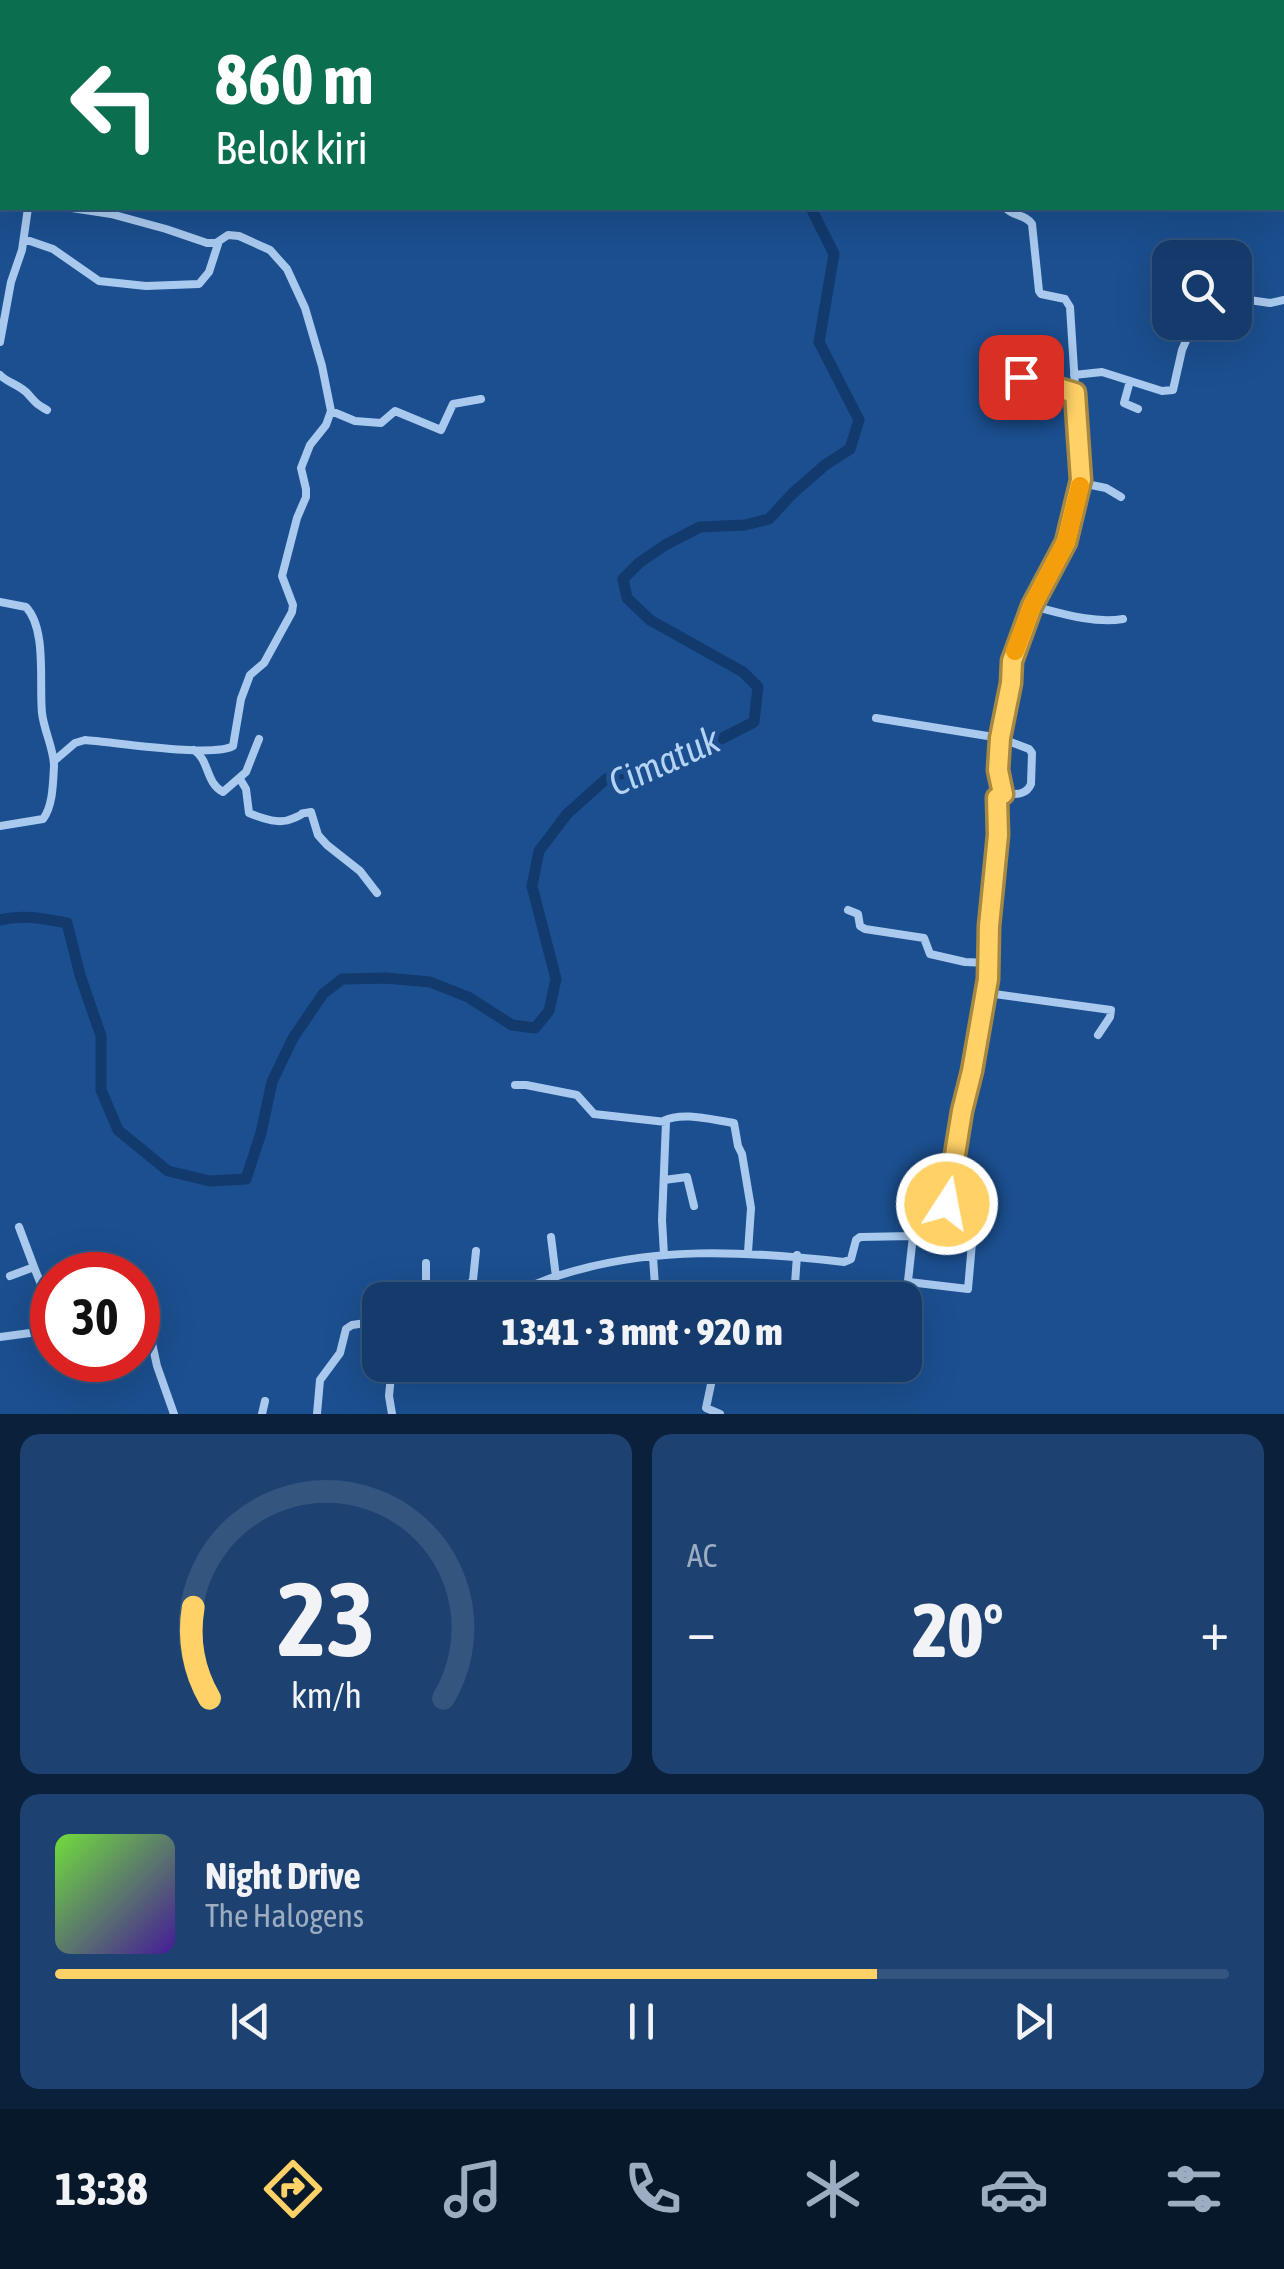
<!DOCTYPE html>
<html lang="id">
<head>
<meta charset="utf-8">
<style>
  :root { --surface:#143b6b; --page:#1d4271; --text:#f1f3f6; --muted:#9dadc1; --line:#33557e; --accent:#ffd166 }
  body { margin:0; font-family:"Asap Condensed",sans-serif; background:var(--page); color:var(--text); height:100vh; display:flex; flex-direction:column; font-size:38px; white-space:nowrap }
  * { box-sizing:border-box; margin:0 }
  p { font-size:32px; color:var(--muted) }
  .icon { flex:none; width:55px; height:55px; fill:none; stroke:currentColor; stroke-width:2; stroke-linecap:round; stroke-linejoin:round }
  .map { position:relative; height:1414px; overflow:hidden }
  .side { display:flex; flex-direction:column; gap:20px; padding:20px; background:#0b203b; flex:1 }
  .side>* { flex:none }
  .guide { position:absolute; left:0px; top:0px; width:1285px; height:210px; box-shadow:0 10px 40px #0002,0 0 0 2px var(--line); background:#0b6e4f; color:#fff; overflow:hidden }
  .buttons { position:absolute; left:1152px; top:240px; display:grid; gap:20px }
  .buttons a { display:grid; place-items:center; width:100px; height:100px; border-radius:20px; background:var(--surface); box-shadow:0 10px 40px #0002,0 0 0 2px var(--line); font-size:50px }
  .speed { position:absolute; left:30px; top:1252px; display:flex; gap:20px; font-size:50px; font-weight:700; text-align:center }
  .speed>* { display:grid; place-content:center; width:130px; height:130px; border-radius:50%; background:var(--surface); box-shadow:0 10px 40px #0002,0 0 0 2px var(--line); line-height:1 }
  .speed .limit { border:15px solid #d22; background:#fff; color:#111 }
  .pin { position:absolute; display:grid; place-items:center; width:85px; height:85px; color:#fff; margin:-42px; border-radius:20px; box-shadow:0 5px 15px #0006 }
  .me { position:absolute; width:110px; margin:-55px; rotate:11deg; stroke-linejoin:round; filter:drop-shadow(0 0 8px #0008) }
  .turn { display:flex; align-items:center; gap:35px; height:210px; padding:0 50px; font-size:45px }
  .turn .icon { width:130px; height:130px; stroke-width:2.5 }
  .turn b { display:block; font-size:70px; line-height:85px }
  .big { font-size:75px; font-weight:800; line-height:1.1 }
  .side .tile { flex:1; display:flex; flex-direction:column; justify-content:center; gap:15px; min-width:0; padding:0 35px; border-radius:20px; background:var(--page) }
  .side .dial { align-items:center; gap:0 }
  .dial svg { height:260px; overflow:visible; fill:none; stroke:var(--line); stroke-width:7; stroke-linecap:round; text-anchor:middle }
  .dial text { fill:var(--text); stroke:none }
  .song { display:flex; align-items:center; gap:30px }
  .cover { width:120px; height:120px; border-radius:15px; background:linear-gradient(135deg,hsl(100 70% 55%),hsl(260 70% 35%)) }
  .played { height:10px; border-radius:5px; background:linear-gradient(90deg,var(--accent) 70%,var(--line) 70%) }
  .keys { display:flex; justify-content:space-around; direction:ltr }
  .heat { display:flex; justify-content:space-between; align-items:center; font-size:55px; direction:ltr }
  .side .tiles { flex:1; display:grid; gap:20px; grid-template-columns:1fr 1fr }
  .tile:last-child { grid-column:span 2 }
  .trip { position:absolute; left:362px; top:1282px; width:560px; height:100px; border-radius:20px; background:var(--surface); box-shadow:0 10px 40px #0002,0 0 0 2px var(--line); font-weight:800; line-height:100px; text-align:center }
  .tabs { display:flex; height:160px; justify-content:space-around; align-items:center; background:#08182b; color:var(--muted) }
  .tabs .icon { width:70px; height:70px }
  .tabs .on { color:var(--accent) }
  .tabs b { font-size:45px; color:var(--text) }
  .map>svg:first-child { display:block }
  .lines { fill:none; stroke-linecap:round; stroke-linejoin:round }
  .river { stroke:#123a6d; stroke-width:11 }
  .minor { stroke:#a9c9ee; stroke-width:8 }
  .route-casing { stroke:#a68842; stroke-width:25 }
  .route { stroke:#ffd166; stroke-width:18 }
  .slow { stroke:#f59e0b; stroke-width:18 }
  .labels { text-anchor:middle; dominant-baseline:central; stroke-width:10; stroke-linejoin:round; paint-order:stroke }
  .water-label { font-size:38px; font-style:italic; fill:#b5d3f5; stroke:#1b4f8f }
</style>
</head>
<body>
<div class="map">
<svg width="1284" height="1414" viewBox="0 0 1284 1414">
  <rect width="100%" height="100%" fill="#1b4f8f"/>
  <g class="lines">
    <path class="river" d="M1168,0V2
      M0,920C22,914 45,919 67,923L80,975L101,1036V1090L118,1130L168,1171L210,1181L246,1179L261,1133L272,1082L293,1038L323,994L342,979L386,978L430,982L468,997L512,1025L535,1028L549,1011L556,979L532,886L539,851L567,814L606,779L717,741L754,722L758,687L743,672L650,620L627,598L623,579L639,563L665,545L700,527L745,525L769,519L792,494L825,465L850,449L859,420L819,342L834,254L811,208"/>
    <path class="minor" d="M880,2V0
      M0,65L2,66
      M24,239L53,249L99,281L146,286L199,284L209,272L219,241
      M1235,298L1270,303L1284,300
      M0,342L11,282L22,250L28,208
      M1016,355L1022,378L1075,393
      M0,375C8,383 20,385 28,394C36,403 35,403 47,410
      M1074,375L1102,372L1162,391L1173,390L1182,350L1194,322
      M1130,381L1124,403L1138,409
      M331,411L355,421L381,423L395,411L441,430L453,404L481,399
      M1081,480L1091,485L1106,488L1121,497
      M0,602L26,607C47,629 39,683 42,713C44,731 54,749 54,766C53,783 53,806 43,819L0,826
      M1033,606C1060,613 1094,624 1123,619
      M876,718L1000,738L1029,749L1032,753L1031,784C1026,796 1015,794 1003,794
      M194,750C210,761 205,782 223,792L246,772L259,739
      M54,761L75,743L85,740C114,742 212,758 233,746L241,699L250,675L264,663L292,612L293,605L282,576L297,518L306,497V489L301,468L310,445L326,425L331,411L322,366L305,308L287,269L270,250L239,236L228,235L216,243H207L166,229L111,214L72,208
      M240,779L246,789L249,813C263,819 280,825 294,818C311,811 293,815 311,812L318,835L327,845L360,871L377,893
      M848,910L858,914L860,926L865,929L924,938L930,954L965,962L989,963
      M987,993L1111,1010L1110,1017L1098,1035
      M515,1085H526L577,1095L594,1114L666,1122L662,1220L664,1255
      M663,1121C683,1111 712,1120 734,1123L738,1146L742,1154L751,1208L748,1252
      M664,1180L687,1177L694,1206
      M19,1227L34,1267
      M551,1237L556,1277
      M653,1257L656,1300
      M426,1263V1300
      M10,1276L34,1267C42,1288 55,1309 45,1331
      M909,1282L968,1289L972,1243L935,1234
      M459,1300L473,1280L476,1251
      M497,1300C516,1292 535,1284 554,1277C650,1245 747,1251 844,1262L851,1259L856,1240L860,1237L913,1236L935,1234L942,1224L962,1111L987,993L989,926L997,835V799L1003,794L999,770L1000,738L1011,683L1012,661L1033,606L1066,543L1081,480L1070,307L1065,299L1041,294L1039,291L1032,224C1026,214 1013,217 1006,208
      M796,1300L795,1284L797,1255
      M905,1308L913,1236
      M0,1337L45,1331L52,1343
      M138,1341L148,1340L152,1343L157,1366L174,1414
      M713,1365L714,1370L706,1408L720,1414
      M862,1372L863,1365
      M262,1414L265,1401
      M317,1414L320,1380L340,1353L346,1329L352,1325L380,1321
      M392,1414L389,1396L392,1365"/>
  </g>
  <g class="lines">
    <defs>
      <path id="route" d="M947,1204L962,1111L972,1071L988,979L989,926L998,835L997,798L1003,794L998,770L1000,738L1011,683L1012,661L1032,606L1066,542L1081,480L1075,393L1021,377"/>
    </defs>
    <use href="#route" class="route-casing"/>
    <use href="#route" class="route"/>
    <path class="slow" d="M1015,651L1032,606L1066,542L1080,486"/>
  </g>
  <g class="labels">
    <g class="water-label">
      <text transform="translate(664 761) rotate(-24)">Cimatuk</text>
    </g>
  </g>
</svg>
<div class="buttons">
<a><svg class="icon" aria-label="search" viewBox="0 0 24 24"><circle cx="10" cy="10" r="6"/><path d="M15 15l6 6"/></svg></a>
</div>
<div class="speed"><div class="limit">30</div></div>
<div class="pin" style="left:1021px;top:377px;background:#d93025"><svg class="icon" aria-label="arrive" viewBox="0 0 24 24"><path d="M6 21V4h12l-3 4 3 4H6"/></svg></div>
<svg class="me" style="left:947px;top:1204px" viewBox="-20 -20 40 40"><circle r="17" fill="#ffd166" stroke="#fff" stroke-width="3"/><path d="M0-11L8 9 0 5-8 9z" fill="#fff"/></svg>
<div class="trip">13:41 · 3 mnt · 920 m</div>
<div class="guide">
<div class="turn"><svg class="icon" aria-label="left" viewBox="0 0 24 24"><path d="M17 20v-9H6M10 6l-5 5 5 5"/></svg><div><b>860 m</b>Belok kiri</div></div>
</div>
</div>
<section class="side">
<div class="tiles">
<div class="tile dial"><svg viewBox="0 0 100 80">
<path d="M14 69A42 42 0 1 1 86 69"/>
<path d="M14 69A42 42 0 0 1 9 41" stroke="#ffd166"/>
<text x="50" y="56" font-size="32" font-weight="700">23</text>
<text x="50" y="72" font-size="11">km/h</text>
</svg></div>
<div class="tile"><p>AC</p>
<div class="heat"><a>−</a><b class="big">20°</b><a>+</a></div>
</div>
<div class="tile">
<div class="song"><i class="cover"></i><div><b>Night Drive</b><p>The Halogens</p></div></div>
<div class="played"></div>
<div class="keys"><svg class="icon" aria-label="previous" viewBox="0 0 24 24"><path d="M18 5L8 12l10 7zM5 5v14"/></svg><svg class="icon" aria-label="pause" viewBox="0 0 24 24"><path d="M8 5v14M16 5v14"/></svg><svg class="icon" aria-label="next" viewBox="0 0 24 24"><path d="M6 5l10 7-10 7zM19 5v14"/></svg></div>
</div>
</div>
</section>
<nav class="tabs">
<b>13:38</b>
<svg class="icon on" aria-label="directions" viewBox="0 0 24 24"><path d="M12 3l9 9-9 9-9-9zM9 14v-3h6M13 9l2 2-2 2"/></svg>
<svg class="icon" aria-label="music" viewBox="0 0 24 24"><path d="M9 18V5l10-2v13"/><circle cx="6" cy="18" r="3"/><circle cx="16" cy="16" r="3"/></svg>
<svg class="icon" aria-label="phone" viewBox="0 0 24 24"><path d="M5 4h4l2 5-3 2q2 4 5 5l2-3 5 2v4C11 20 4 13 5 4z"/></svg>
<svg class="icon" aria-label="climate" viewBox="0 0 24 24"><path d="M12 3v18M4 7l16 10M4 17L20 7"/></svg>
<svg class="icon" aria-label="car" viewBox="0 0 24 24"><path d="M5 17H2v-5l4-1 3-4h7l3 4 3 1v5h-3M9 17h6M6 11h13"/><circle cx="7" cy="17" r="2"/><circle cx="17" cy="17" r="2"/></svg>
<svg class="icon" aria-label="filters" viewBox="0 0 24 24"><path d="M4 7h16M4 17h16"/><circle cx="9" cy="7" r="2"/><circle cx="15" cy="17" r="2"/></svg>
</nav>
</body>
</html>
